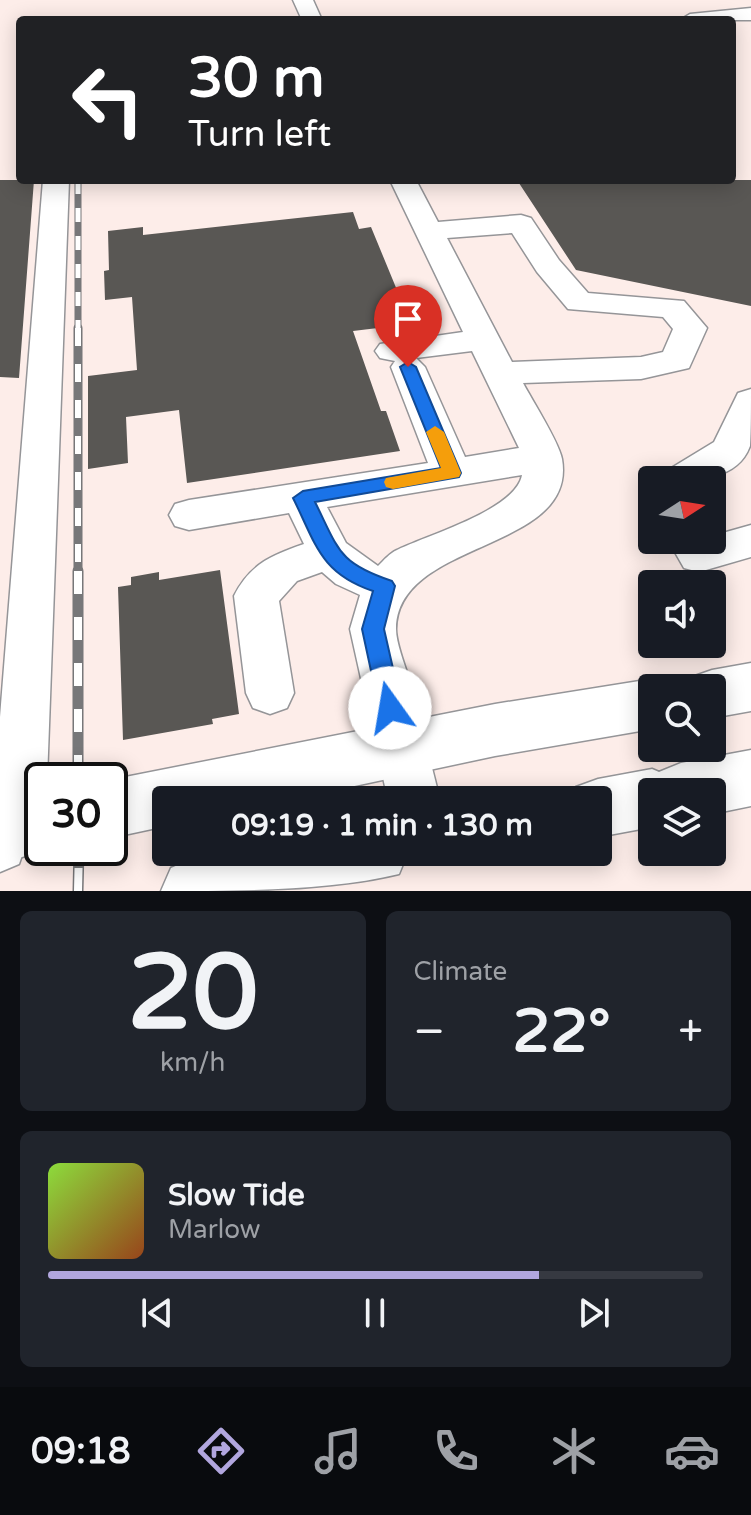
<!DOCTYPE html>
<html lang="en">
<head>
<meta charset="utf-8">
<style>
  :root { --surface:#171b24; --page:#20242c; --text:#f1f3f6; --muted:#9ea1a6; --line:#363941; --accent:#b1a6de }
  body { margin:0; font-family:"Varela Round",sans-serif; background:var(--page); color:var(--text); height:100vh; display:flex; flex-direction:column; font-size:30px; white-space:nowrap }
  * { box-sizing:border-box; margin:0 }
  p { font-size:26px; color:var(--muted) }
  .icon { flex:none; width:44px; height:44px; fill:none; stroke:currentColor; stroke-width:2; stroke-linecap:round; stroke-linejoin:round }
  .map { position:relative; height:891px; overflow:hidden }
  .details { display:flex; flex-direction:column; gap:20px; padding:20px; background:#0d0f14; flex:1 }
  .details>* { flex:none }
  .top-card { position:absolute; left:16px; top:16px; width:720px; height:168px; border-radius:8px; box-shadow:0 4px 20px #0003; background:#202124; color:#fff; overflow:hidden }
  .needle { width:52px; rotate:78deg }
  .buttons { position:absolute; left:638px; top:466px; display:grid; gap:16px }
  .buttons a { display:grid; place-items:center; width:88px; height:88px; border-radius:8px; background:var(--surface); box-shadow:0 4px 20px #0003; font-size:40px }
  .speed { position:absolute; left:24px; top:762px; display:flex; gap:16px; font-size:40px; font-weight:700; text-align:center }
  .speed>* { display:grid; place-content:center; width:104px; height:104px; border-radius:50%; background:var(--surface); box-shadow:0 4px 20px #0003; line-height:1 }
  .speed .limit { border:4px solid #111; border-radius:12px; background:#fff; color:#111 }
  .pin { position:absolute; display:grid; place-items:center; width:68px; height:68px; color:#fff; margin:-82px -34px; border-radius:50% 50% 50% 0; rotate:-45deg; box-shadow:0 0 8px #0007 }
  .pin .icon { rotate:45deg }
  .me { position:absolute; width:88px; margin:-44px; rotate:347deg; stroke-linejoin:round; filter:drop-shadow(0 0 6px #0008) }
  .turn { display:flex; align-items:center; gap:28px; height:168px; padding:0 40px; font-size:36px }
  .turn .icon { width:104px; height:104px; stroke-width:2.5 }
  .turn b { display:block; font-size:56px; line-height:68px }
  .big { font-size:60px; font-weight:700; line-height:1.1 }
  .details .card { flex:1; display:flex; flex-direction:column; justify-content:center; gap:12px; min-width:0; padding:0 28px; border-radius:12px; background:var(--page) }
  .details .dial { align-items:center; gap:0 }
  .dial b { font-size:104px; line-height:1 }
  .song { display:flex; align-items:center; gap:24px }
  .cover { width:96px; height:96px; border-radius:12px; background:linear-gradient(135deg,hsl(90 70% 55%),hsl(20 70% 35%)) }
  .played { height:8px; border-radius:4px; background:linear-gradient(90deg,var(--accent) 75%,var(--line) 75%) }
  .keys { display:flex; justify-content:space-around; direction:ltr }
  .heat { display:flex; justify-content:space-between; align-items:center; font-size:44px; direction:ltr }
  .details .tiles { flex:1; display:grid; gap:20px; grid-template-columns:1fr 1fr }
  .card:last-child { grid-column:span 2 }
  .trip { position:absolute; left:152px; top:786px; width:460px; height:80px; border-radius:8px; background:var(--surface); box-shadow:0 4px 20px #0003; font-weight:700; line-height:80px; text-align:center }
  .dock { display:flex; height:128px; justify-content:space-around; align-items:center; background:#090b0e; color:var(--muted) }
  .dock .icon { width:56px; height:56px }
  .dock .on { color:var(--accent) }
  .dock b { font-size:36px; color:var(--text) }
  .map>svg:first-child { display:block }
  .industrial { fill:#fdede9; fill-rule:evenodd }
  .building { fill:#595754 }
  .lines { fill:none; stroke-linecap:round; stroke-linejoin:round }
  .minor-casing { stroke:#959598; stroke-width:3 }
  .major-casing { stroke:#959598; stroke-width:3 }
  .minor { fill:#fff; fill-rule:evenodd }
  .major { fill:#fff; fill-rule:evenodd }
  .rail-far2-casing { stroke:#777779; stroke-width:7 }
  .rail-far1-casing { stroke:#777779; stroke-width:9 }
  .rail-casing { stroke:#777779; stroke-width:11 }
  .rail-far2 { stroke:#fff; stroke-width:5; stroke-dasharray:14; stroke-linecap:butt }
  .rail-far1 { stroke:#fff; stroke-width:6; stroke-dasharray:18; stroke-linecap:butt }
  .rail { stroke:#fff; stroke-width:8; stroke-dasharray:23; stroke-linecap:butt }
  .route { fill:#1a73e8; stroke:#114b97; stroke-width:2 }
  .slow { fill:#f59e0b }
</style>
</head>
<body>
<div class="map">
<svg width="751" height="891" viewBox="0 0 751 891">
  <rect width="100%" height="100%" fill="#fbfbfe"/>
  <path class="industrial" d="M0,0H751V891H0ZM20,20H732V180H20ZM652,480H712V540H652ZM652,584H712V644H652ZM652,688H712V748H652ZM42,780H110V848H42ZM652,792H712V852H652ZM166,800H598V852H166Z"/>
  <path class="building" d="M0,180H34L19,378L0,377Z
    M517,180H751V306L576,270Z
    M353,212L359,229L371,227L411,324L353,331L381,411H386L400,451L187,483L179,410L126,417L128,463L88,469V376L137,370L132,297L105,300L104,271L109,270L108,231L143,227V235Z
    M220,570L239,714L212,719L213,724L123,740L118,587L131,585V577L159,572V580Z"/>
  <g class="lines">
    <defs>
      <path id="minor" d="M293,0H313L322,20H302Z
        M751,8V20H680L690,14Z
        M43,180H69L47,780H42V797L19,864L0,872V717Z
        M390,180H416L438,222L521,215L531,218L559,260L588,293L684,301L707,328L689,368L641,379L523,383C532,400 559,442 562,459C578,552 397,539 396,629C396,643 404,662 408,676C419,717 430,759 440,800H388L350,629L360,595L336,584L322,572L297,581L279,601L294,693L287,708L270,714L253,708L246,693L234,596C250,564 272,555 304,544L289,513L189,530L175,526L169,515L175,504L189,500L428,463L391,367L395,361L380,358L375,351L380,344L463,332ZM512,233L537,272L568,309L663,317L673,329L663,352L641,357L512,362L447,238ZM472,351L519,448L465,457L425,367L416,358ZM522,475C516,510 427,535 397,550C390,553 384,560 378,566L346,543L327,507Z
        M751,389C751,406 751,430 750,446C737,482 693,480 662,480L668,470L714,442L738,393Z
        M751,525V557L699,572L684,568L668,540H712V536Z"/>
      <path id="major" d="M751,663V711L712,718V688H687L692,677L712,670Z
        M652,679L673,688H652V729L495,756L289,800H166V826L110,838V780L495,704Z
        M751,750V806L712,814V792H652V827L598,837V800H571L576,787L598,779L652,769L659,772L681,763Z
        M42,793V848H55L0,863V801Z
        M224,852H408L399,874C330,891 236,891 161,891L171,868L194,858Z"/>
    </defs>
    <use href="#minor" class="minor-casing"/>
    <use href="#major" class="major-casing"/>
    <use href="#minor" class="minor"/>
    <use href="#major" class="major"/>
    <defs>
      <path id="rail-far2" d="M78,180V330"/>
      <path id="rail-far1" d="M78,328V573"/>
      <path id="rail" d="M78,571V780
        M78,891L79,848"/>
    </defs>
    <use href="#rail-far2" class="rail-far2-casing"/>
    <use href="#rail-far1" class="rail-far1-casing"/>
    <use href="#rail" class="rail-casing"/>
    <use href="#rail-far2" class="rail-far2"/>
    <use href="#rail-far1" class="rail-far1"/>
    <use href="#rail" class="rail"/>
  </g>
  <path class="route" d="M408,362L416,367L461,473L459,477L315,502C339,550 338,563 392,581L395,586L384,629L402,708L399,715L390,718L382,715L379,708L362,629L373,591C320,573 316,544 293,498L303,491L441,468L400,367Z"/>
  <path class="slow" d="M435,426L444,432L461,473L459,477L393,489L386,487L384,482L386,478L441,468L426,432Z"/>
</svg>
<div class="buttons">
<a><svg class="needle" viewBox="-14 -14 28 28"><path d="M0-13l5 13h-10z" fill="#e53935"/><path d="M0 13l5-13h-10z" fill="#9ea1a6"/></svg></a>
<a><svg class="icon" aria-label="sound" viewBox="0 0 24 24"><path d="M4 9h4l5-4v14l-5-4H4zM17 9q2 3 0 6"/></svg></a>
<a><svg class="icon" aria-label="search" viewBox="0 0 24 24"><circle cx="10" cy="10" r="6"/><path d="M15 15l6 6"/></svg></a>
<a><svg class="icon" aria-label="layers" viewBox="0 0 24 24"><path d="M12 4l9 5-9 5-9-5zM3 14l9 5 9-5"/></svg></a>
</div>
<div class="speed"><div class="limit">30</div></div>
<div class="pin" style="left:408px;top:367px;background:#d93025"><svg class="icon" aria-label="arrive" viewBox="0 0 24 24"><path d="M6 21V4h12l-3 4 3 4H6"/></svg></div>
<svg class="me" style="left:390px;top:708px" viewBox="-20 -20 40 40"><circle r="19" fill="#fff"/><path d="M0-13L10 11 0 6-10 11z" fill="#1a73e8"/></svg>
<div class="trip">09:19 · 1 min · 130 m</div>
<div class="top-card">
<div class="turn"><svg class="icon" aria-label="left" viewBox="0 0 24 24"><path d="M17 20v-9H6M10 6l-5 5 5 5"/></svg><div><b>30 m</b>Turn left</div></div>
</div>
</div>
<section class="details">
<div class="tiles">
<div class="card dial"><b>20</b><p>km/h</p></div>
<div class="card"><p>Climate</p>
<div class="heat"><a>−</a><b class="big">22°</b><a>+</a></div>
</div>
<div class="card">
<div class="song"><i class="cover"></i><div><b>Slow Tide</b><p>Marlow</p></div></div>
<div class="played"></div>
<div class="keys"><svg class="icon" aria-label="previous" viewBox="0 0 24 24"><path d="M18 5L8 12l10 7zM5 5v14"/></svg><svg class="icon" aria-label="pause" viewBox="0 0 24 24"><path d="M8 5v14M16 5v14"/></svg><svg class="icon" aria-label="next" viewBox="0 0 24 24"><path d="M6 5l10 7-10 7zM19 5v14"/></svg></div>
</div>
</div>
</section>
<nav class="dock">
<b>09:18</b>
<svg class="icon on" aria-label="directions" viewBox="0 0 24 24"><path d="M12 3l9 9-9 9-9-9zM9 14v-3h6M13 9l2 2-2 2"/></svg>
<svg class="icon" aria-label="music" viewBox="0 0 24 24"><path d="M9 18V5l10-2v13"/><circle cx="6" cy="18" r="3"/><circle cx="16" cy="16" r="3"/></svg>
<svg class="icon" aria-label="phone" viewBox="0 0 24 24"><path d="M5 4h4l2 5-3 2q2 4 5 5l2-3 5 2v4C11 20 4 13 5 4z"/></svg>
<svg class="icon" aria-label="climate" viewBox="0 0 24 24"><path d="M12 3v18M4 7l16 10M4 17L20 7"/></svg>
<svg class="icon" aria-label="car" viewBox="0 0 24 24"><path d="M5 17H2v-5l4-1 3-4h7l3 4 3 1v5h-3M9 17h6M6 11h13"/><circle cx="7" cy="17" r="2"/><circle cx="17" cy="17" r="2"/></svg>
</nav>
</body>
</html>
